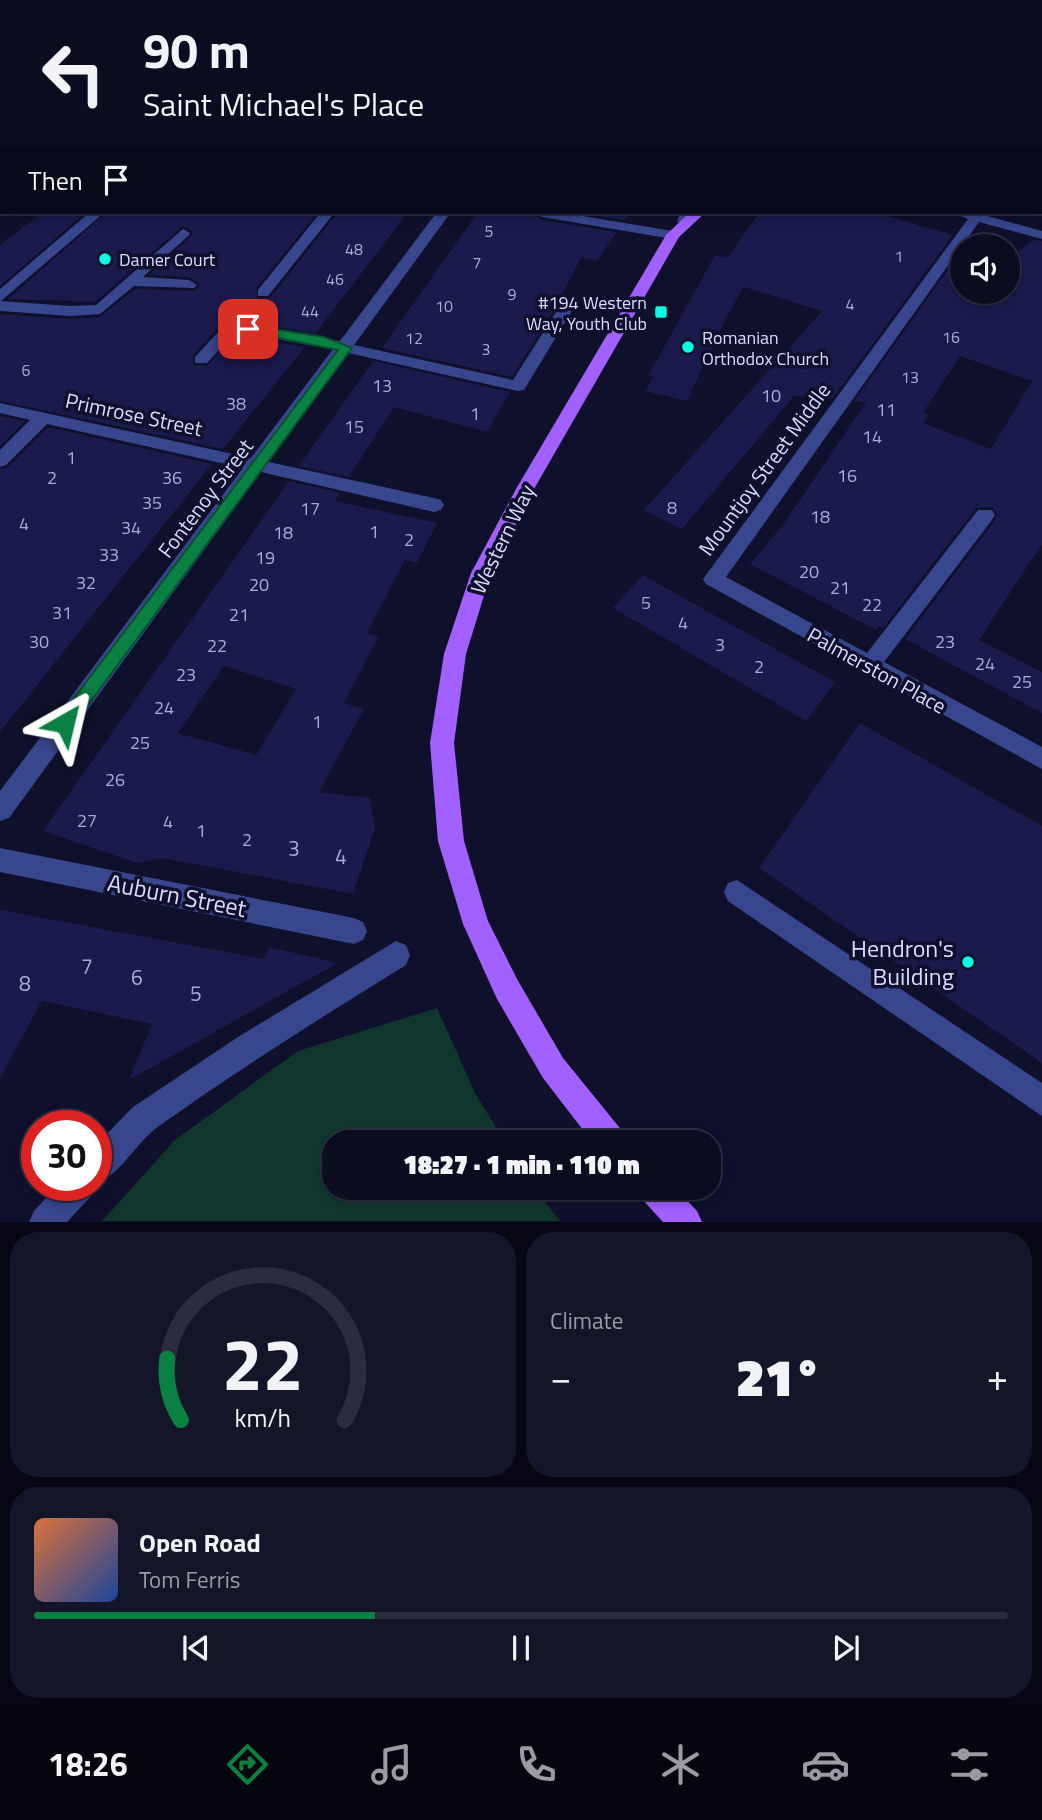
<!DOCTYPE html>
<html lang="en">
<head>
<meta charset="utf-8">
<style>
  :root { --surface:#0b0c20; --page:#141529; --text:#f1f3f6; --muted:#9a9ba5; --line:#2b2c3e; --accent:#0b8043 }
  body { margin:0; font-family:"Titillium Web",sans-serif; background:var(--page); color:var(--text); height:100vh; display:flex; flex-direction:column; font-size:26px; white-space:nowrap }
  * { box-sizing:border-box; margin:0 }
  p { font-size:23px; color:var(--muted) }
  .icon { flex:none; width:38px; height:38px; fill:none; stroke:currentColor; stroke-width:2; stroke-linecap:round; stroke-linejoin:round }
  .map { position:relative; height:1222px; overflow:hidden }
  .panel { display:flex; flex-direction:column; gap:10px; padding:10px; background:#060712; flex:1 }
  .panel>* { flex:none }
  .guide { position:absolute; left:0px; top:0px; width:1043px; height:214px; box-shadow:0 4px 10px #0003,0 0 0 2px var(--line); background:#0b0c20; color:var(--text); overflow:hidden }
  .controls { position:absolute; left:950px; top:234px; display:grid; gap:14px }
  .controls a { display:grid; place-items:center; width:70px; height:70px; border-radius:50%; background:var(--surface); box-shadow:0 4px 10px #0003,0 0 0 2px var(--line); font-size:35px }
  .speed { position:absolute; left:21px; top:1110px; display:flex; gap:14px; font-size:35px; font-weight:700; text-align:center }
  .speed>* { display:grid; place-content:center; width:91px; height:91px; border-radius:50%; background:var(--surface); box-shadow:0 4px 10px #0003,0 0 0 2px var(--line); line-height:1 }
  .speed .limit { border:10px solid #d22; background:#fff; color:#111 }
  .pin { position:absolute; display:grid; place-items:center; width:60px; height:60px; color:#fff; margin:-30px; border-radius:14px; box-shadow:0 4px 10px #0006 }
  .me { position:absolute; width:77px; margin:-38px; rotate:37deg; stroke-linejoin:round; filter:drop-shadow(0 0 5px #0008) }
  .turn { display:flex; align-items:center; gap:24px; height:147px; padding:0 28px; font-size:32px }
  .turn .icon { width:91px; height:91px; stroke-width:2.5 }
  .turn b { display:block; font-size:49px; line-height:60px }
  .then { display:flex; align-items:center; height:66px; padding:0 28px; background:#0003; gap:14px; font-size:26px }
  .big { font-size:52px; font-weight:800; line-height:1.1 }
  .panel .widget { flex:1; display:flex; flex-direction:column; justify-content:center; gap:10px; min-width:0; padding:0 24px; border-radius:28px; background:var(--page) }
  .panel .dial { align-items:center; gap:0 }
  .dial svg { height:182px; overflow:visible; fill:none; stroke:var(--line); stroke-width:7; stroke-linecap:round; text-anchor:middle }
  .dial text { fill:var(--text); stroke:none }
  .song { display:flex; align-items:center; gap:21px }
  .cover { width:84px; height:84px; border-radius:10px; background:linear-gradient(135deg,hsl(20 70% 55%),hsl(220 70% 35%)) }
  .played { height:7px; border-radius:4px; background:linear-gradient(90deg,var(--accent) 35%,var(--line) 35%) }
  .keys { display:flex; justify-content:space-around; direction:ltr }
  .heat { display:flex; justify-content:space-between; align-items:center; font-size:38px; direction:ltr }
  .panel .tiles { flex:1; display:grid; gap:10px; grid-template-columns:1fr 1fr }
  .widget:last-child { grid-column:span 2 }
  .trip { position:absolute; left:322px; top:1130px; width:399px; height:70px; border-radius:28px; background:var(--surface); box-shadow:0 4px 10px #0003,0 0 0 2px var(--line); font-weight:800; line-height:70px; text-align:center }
  .dock { display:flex; height:112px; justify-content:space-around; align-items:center; background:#04050d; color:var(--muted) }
  .dock .icon { width:49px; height:49px }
  .dock .active { color:var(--accent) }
  .dock b { font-size:32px; color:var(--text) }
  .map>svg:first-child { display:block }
  .green { fill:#11362d }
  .building { fill:#1a1a4d; fill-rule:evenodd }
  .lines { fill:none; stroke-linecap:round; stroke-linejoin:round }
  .minor { fill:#37468d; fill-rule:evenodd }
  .major { fill:#a160ff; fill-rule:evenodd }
  .route { fill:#0b8043; stroke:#07532c; stroke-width:2 }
  .poi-dot { fill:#05ffe2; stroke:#0f102b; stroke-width:2.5 }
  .labels { text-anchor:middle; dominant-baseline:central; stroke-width:7; stroke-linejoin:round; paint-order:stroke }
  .far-number-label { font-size:16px; fill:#a9acd2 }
  .far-poi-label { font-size:18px; fill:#d9ddff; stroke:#0f102b; text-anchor:start }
  .number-label { font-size:18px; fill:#a9acd2 }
  .street-label { font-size:21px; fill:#d9ddff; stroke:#0f102b }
  .near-number-label { font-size:21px; fill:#a9acd2 }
  .near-street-label { font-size:24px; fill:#d9ddff; stroke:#0f102b }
  .near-poi-label { font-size:24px; fill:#d9ddff; stroke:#0f102b; text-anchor:end }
</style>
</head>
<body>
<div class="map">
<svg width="1042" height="1222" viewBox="0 0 1042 1222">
  <rect width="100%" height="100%" fill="#0f102b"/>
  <path class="green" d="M437,1008L476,1095L506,1143H334V1188H534L560,1221H102L175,1140L298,1051Z"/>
  <path class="building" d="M43,212H86L0,286V245Z
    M107,212H318L256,288L258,299L270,298L338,212H408L315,334L247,321L217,329L193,355V365L207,366L231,340L248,337L305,347L223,449L0,401V314L70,319L100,317L135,289L194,291L199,287L198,283L189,277L149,275L190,237L193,232L183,226L95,302L8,299Z
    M478,212H533L542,220L617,232L597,261L581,258L554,310L512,377L382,348Z
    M573,212H631L625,220Z
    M760,212H873L953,235L832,399L794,396L682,529L644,510L822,311L744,287L726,318L687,401L645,391L653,377L648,376L715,255L727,258Z
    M1034,240L1042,241V544L979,640L1042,672V713L905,639L994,522L997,514L992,507L976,508L883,628L879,626L876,630L750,564L783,525L866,402L854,401L962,250V292H1008V252L1015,254ZM960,356L1032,381L991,449L923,423L929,415L923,413Z
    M373,361L510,392L487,432L394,407L349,477L299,466Z
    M0,416L25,421L0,446Z
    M48,427L212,464L0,732V469L8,467Z
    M289,481L340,493L335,501L437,523L417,563L405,560L367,633L379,636L344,703L364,709L319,792L370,798L375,828L353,894L163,858L137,863L43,831ZM224,666L296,689L256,755L178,733Z
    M643,575L712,614L835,682L806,721L613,608Z
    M860,723L1042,826V1063L759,868Z
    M0,910L264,959L269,947L338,963L129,1080L152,1024L42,1001L0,1078Z"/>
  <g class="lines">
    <path class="minor" d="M344,0H356L343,2Z
      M560,0H575L576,2H561Z
      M0,46H2L0,53Z
      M2,126V135L0,136V127Z
      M1041,145H1042V153H1041Z
      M90,212H105L1,301L70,306L96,305L183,229L190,233L188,236L143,277L189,280L197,285L194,288L134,286L100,314L70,316L0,311V289Z
      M321,212H335L268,296H258V290Z
      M437,212H451L354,345L513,380L563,301H573L576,304L524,390L518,391L348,353L269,462L434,498L441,500L444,505L441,510L434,512L261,472L9,818L0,821V791L243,468L47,424L6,465L0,467V450L30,420L0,413V403L251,458L333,349L248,334L230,338L207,363H195V357L219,331L248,324L340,341Z
      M559,212L673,231L680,235L673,239L542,217L535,213Z
      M680,212H694L689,225L677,222Z
      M951,212H973L1042,231V239L979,222L726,577L867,653L978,510H992L995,515L992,520L884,662L1042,747V769L706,584L703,579L968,219Z
      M0,848L354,918L363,922L367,931L363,940L354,944L0,872Z
      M737,880L1042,1083V1116L728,901L724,892L728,883Z
      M396,941L406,945L410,955L406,965C322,1017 239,1069 159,1126C136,1142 123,1173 96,1183V1145L133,1107L238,1037Z
      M58,1185H96L91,1196L67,1222H29L34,1211Z"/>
    <path class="major" d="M107,0H120L106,2Z
      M912,0H923L911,2Z
      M953,0H970L971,2H954Z
      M1041,16H1042V22H1041Z
      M0,40H2V46H0Z
      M690,212H706L679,237L534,489L491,573L466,654L454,743L464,841L488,921L517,979L563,1058L623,1132L627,1143H593L543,1078L497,999L463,924L438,841L430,743L444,654L471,573L516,489L666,235Z
      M637,1188H675L697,1211L702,1222H663L642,1199Z"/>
  </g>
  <path class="route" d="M248,325L324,337L352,348L71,728H59L56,723L59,718L338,350L244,331V326Z"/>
  <g class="poi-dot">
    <circle cx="105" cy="259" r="7"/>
    <rect x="654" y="305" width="14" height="14" rx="3.5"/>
    <circle cx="688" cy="347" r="7"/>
    <circle cx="968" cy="962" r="7"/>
  </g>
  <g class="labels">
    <g class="far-number-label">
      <text x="489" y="231">5</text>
      <text x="354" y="249">48</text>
      <text x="899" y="256">1</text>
      <text x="477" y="262">7</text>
      <text x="335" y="279">46</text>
      <text x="512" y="294">9</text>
      <text x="850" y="304">4</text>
      <text x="444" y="306">10</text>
      <text x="310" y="311">44</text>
      <text x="951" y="337">16</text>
      <text x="414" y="338">12</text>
      <text x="486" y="349">3</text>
      <text x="26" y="370">6</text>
      <text x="910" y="377">13</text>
    </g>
    <g class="far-poi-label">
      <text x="119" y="259">Damer Court</text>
      <text x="647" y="302" text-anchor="end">#194 Western<tspan x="647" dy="21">Way, Youth Club</tspan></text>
      <text x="702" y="337">Romanian<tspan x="702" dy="21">Orthodox Church</tspan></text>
    </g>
    <g class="number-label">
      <text x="382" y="385">13</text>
      <text x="771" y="395">10</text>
      <text x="236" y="403">38</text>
      <text x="886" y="409">11</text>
      <text x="475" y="413">1</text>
      <text x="354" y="426">15</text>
      <text x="872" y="436">14</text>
      <text x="71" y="457">1</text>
      <text x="847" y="475">16</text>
      <text x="52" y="477">2</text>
      <text x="172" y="477">36</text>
      <text x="152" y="502">35</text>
      <text x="672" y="507">8</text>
      <text x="310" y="508">17</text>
      <text x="820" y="516">18</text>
      <text x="24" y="523">4</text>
      <text x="131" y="527">34</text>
      <text x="374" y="531">1</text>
      <text x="283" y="532">18</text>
      <text x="409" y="539">2</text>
      <text x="109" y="554">33</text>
      <text x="265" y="557">19</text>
      <text x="809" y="571">20</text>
      <text x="86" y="582">32</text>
      <text x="259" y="584">20</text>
      <text x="840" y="587">21</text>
      <text x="646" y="602">5</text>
      <text x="872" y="604">22</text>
      <text x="62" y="612">31</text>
      <text x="239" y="614">21</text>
      <text x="683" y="622">4</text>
      <text x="39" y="641">30</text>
      <text x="945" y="641">23</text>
      <text x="720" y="644">3</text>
      <text x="217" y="645">22</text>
      <text x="985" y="663">24</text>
      <text x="759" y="666">2</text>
      <text x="186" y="674">23</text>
      <text x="1022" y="681">25</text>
      <text x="164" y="707">24</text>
      <text x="317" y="721">1</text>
      <text x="140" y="742">25</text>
      <text x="115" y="779">26</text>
      <text x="87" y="820">27</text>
      <text x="168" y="821">4</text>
      <text x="201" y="830">1</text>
      <text x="247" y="839">2</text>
    </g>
    <g class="street-label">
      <text transform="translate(134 414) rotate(12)">Primrose Street</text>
      <text transform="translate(764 469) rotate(-54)">Mountjoy Street Middle</text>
      <text transform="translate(205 498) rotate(-53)">Fontenoy Street</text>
      <text transform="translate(502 539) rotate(-64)">Western Way</text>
      <text transform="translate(877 670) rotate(29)">Palmerston Place</text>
    </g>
    <g class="near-number-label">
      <text x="294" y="848">3</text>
      <text x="341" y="856">4</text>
      <text x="87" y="966">7</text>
      <text x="137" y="977">6</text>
      <text x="25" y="983">8</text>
      <text x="196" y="993">5</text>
    </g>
    <g class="near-street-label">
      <text transform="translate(177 895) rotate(11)">Auburn Street</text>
    </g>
    <g class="near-poi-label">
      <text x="954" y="948">Hendron's<tspan x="954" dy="28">Building</tspan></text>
    </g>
  </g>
</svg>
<div class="controls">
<a><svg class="icon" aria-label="sound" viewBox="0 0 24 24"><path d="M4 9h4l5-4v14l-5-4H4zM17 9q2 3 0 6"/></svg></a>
</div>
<div class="speed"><div class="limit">30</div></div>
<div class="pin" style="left:248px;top:329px;background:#d93025"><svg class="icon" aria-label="arrive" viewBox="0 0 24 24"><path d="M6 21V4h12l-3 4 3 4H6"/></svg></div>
<svg class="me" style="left:65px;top:723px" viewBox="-20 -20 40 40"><path d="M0-17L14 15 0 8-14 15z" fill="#0b8043" stroke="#fff" stroke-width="4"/></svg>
<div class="trip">18:27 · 1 min · 110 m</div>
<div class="guide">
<div class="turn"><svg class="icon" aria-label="left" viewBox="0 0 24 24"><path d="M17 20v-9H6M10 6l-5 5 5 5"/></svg><div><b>90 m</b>Saint Michael's Place</div></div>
<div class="then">Then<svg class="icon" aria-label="arrive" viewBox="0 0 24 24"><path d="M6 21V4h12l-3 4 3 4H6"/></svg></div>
</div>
</div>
<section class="panel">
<div class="tiles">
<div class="widget dial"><svg viewBox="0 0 100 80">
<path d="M14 69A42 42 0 1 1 86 69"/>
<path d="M14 69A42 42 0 0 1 8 42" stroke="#0b8043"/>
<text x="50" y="56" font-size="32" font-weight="700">22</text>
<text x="50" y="72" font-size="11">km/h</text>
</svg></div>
<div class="widget"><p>Climate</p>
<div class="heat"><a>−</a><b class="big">21°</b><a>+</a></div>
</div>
<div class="widget">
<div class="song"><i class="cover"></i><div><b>Open Road</b><p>Tom Ferris</p></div></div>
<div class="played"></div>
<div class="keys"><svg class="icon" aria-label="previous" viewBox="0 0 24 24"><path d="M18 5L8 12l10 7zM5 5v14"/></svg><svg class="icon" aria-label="pause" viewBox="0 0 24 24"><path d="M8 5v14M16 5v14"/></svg><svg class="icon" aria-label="next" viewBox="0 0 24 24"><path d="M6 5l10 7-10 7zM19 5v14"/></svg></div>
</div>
</div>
</section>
<nav class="dock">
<b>18:26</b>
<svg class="icon active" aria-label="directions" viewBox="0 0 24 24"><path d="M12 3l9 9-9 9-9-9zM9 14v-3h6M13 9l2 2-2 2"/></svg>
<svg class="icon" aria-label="music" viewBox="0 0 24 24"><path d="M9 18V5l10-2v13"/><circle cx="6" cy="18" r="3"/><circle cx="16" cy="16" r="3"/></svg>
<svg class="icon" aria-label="phone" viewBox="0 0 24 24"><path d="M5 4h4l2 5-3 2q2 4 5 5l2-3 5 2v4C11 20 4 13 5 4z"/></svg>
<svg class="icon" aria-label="climate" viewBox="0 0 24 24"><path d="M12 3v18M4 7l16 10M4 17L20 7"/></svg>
<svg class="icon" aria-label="car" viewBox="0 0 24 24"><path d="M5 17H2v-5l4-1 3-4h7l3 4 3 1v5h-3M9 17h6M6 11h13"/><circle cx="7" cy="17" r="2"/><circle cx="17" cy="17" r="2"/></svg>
<svg class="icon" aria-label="filters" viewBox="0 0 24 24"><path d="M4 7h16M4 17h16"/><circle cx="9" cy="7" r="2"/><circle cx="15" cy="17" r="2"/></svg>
</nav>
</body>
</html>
